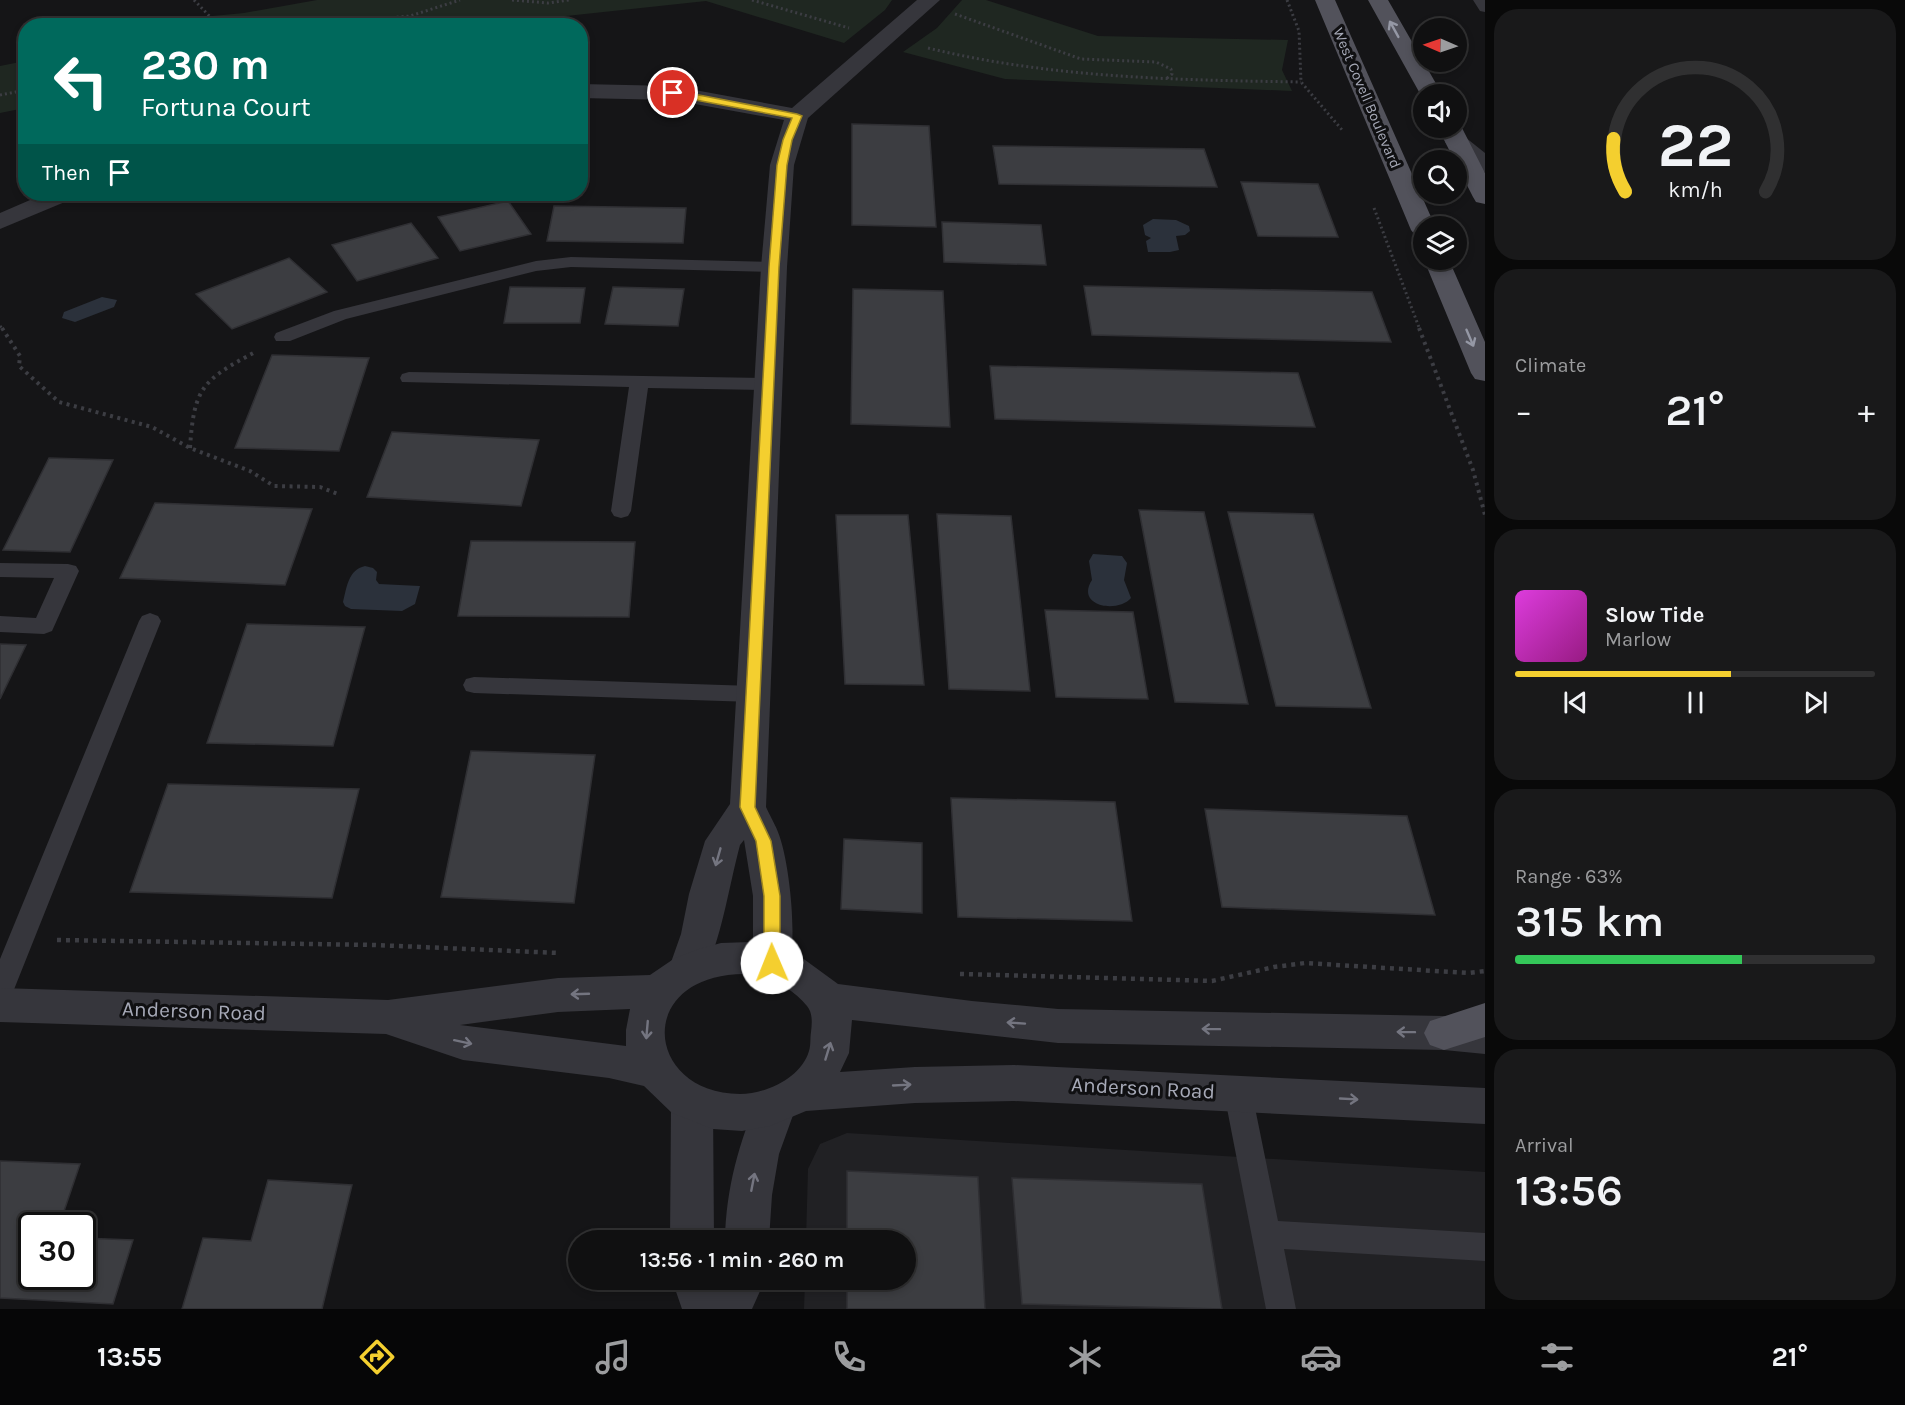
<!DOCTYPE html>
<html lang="en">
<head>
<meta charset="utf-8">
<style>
  :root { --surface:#101011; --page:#19191a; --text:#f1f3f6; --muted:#9c9d9f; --line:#303031; --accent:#f4cf2f }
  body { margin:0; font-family:Karla,sans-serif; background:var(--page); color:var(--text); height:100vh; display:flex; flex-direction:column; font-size:22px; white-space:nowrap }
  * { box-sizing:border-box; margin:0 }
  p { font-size:20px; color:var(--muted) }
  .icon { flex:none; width:33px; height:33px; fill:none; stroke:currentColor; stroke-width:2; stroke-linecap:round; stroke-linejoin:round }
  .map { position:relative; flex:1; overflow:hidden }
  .side { display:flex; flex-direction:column; gap:9px; padding:9px; background:#090909; width:420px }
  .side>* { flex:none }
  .top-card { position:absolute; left:18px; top:18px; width:570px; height:183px; border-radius:24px; box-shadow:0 3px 9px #0003,0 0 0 2px var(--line); background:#00695c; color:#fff; overflow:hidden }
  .needle { width:39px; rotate:272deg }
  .buttons { position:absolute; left:1413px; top:18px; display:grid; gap:12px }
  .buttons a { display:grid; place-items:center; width:54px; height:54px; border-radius:50%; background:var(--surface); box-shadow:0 3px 9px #0003,0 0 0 2px var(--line); font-size:30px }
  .speed { position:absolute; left:18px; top:1212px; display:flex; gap:12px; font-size:30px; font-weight:700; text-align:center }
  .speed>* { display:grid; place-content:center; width:78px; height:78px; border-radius:50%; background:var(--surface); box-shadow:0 3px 9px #0003,0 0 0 2px var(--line); line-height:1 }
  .speed .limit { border:3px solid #111; border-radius:9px; background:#fff; color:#111 }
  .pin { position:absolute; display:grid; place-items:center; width:51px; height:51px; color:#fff; margin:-26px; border:3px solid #fff; border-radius:50%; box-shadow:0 2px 6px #0007 }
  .me { position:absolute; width:66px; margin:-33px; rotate:359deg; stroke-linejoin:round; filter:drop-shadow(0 0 4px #0008) }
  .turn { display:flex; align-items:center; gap:21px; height:126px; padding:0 24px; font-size:27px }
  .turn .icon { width:78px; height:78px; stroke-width:2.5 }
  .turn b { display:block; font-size:42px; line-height:51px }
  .then { display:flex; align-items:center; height:57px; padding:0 24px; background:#0003; gap:12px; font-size:22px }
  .big { font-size:45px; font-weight:600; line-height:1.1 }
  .side .card { flex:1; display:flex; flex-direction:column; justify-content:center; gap:9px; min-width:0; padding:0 21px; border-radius:24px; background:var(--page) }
  .side .dial { align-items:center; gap:0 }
  .dial svg { height:156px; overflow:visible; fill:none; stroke:var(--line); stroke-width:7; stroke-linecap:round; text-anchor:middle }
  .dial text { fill:var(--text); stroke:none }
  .song { display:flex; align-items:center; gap:18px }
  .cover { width:72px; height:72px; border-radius:9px; background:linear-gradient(135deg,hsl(300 70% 55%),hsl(310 70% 35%)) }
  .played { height:6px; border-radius:3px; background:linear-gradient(90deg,var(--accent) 60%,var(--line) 60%) }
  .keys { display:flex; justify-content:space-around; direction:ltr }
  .heat { display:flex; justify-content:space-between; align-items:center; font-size:33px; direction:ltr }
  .charge { height:9px; border-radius:4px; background:linear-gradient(90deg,#34c759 63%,var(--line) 0) }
  .trip { position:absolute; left:568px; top:1230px; width:348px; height:60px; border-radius:30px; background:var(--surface); box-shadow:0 3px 9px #0003,0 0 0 2px var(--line); font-weight:600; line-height:60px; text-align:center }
  .tab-bar { display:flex; height:96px; justify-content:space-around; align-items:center; background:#060607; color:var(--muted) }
  .tab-bar .icon { width:42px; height:42px }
  .tab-bar .current { color:var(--accent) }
  .tab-bar b { font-size:27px; color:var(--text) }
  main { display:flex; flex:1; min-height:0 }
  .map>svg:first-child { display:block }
  .built { fill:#212124 }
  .green { fill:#1f2721 }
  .water { fill:#2b313b }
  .building { fill:#3c3d41; stroke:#2f2f33; stroke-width:1.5 }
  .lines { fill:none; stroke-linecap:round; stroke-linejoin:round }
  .path-far2 { stroke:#3c3d43; stroke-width:3; stroke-dasharray:2 3; stroke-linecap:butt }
  .path-far1 { stroke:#3c3d43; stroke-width:4; stroke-dasharray:3 4.5; stroke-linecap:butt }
  .path { stroke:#3c3d43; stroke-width:4.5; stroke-dasharray:4 5; stroke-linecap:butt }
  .service { fill:#36363c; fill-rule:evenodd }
  .minor { fill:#36363c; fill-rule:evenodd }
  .tertiary { fill:#36363c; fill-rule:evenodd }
  .primary { fill:#52525b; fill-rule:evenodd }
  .oneway { stroke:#9598a5 }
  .oneway2 { stroke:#747580 }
  .route { fill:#f4cf2f; stroke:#9f871f; stroke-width:1.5 }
  .labels { text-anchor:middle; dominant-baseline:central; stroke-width:6; stroke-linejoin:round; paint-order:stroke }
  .far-street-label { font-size:15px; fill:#a6a9b7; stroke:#101012 }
  .near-street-label { font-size:21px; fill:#a6a9b7; stroke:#101012 }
</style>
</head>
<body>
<main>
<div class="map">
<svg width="1485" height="1309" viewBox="0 0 1485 1309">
  <rect width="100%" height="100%" fill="#151517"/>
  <path class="built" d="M847,1133L1485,1172V1309H804L805,1280H906V1240H806L808,1169L820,1144Z"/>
  <path class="green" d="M317,0H892L885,10L844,43L706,1L474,26L164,25L170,20L244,13Z
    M962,0H986L1098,36L1288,40L1282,70L1292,91L1005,79L903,52L937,28Z
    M25,61V108L0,113V66Z"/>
  <path class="water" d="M1153,219L1176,220L1189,226L1190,231L1185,235L1176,236L1179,250L1170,252H1148L1146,241L1151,238L1145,235L1143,225Z
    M102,297L117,300L114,307L75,322L62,318L64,312Z
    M1093,554L1122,556L1127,563L1124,580L1131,598C1117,614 1075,606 1092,580L1089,561Z
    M365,566L373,568L377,572L376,580L379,584L420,586L415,604L402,611L351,609L345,606L343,602C347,587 348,570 365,566Z"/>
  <path class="building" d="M852,124L929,126L936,227L852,225Z
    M993,146L1204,149L1217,187L999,184Z
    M1241,182L1318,184L1338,237L1258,236Z
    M508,201L531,234L460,251L438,217Z
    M554,206L686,208L683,243L547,241Z
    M942,222L1041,225L1046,265L944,262Z
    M411,223L438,258L357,281L332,245Z
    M289,258L327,292L232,329L196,294Z
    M1084,286L1372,292L1391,342L1092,335Z
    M510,287L585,288L580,323H504Z
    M613,287L684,289L678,326L605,324Z
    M853,289L943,291L950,427L851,424Z
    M272,355L369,358L339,451L235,448Z
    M990,366L1298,373L1315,427L995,419Z
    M392,432L539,440L521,506L367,497Z
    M49,458L113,460L70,552L3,550Z
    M155,503L312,509L285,585L120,578Z
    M1139,510L1204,512L1248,704L1175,702Z
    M1228,512L1313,514L1371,708L1276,706Z
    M937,514L1011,516L1030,691L949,689Z
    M836,515H908L924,685L845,684Z
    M471,541L635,542L629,617L458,616Z
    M1045,610L1133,612L1148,699L1056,697Z
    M247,624L365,627L333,746L207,743Z
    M0,644L26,645L0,699Z
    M471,751L595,755L574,903L441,897Z
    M168,784L359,789L332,898L130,892Z
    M951,798L1115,802L1132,921L958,917Z
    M1205,809L1407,816L1435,915L1222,907Z
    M844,839L922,843V913L841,909Z
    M0,1161L80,1164L59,1226H32V1276H82V1238L133,1240L113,1304L0,1298Z
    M847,1171L978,1177L985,1309H847V1280H906V1240H847Z
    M1012,1178L1202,1184L1222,1309L1022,1304Z
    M268,1180L352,1185L322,1309H182L203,1238L251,1241Z"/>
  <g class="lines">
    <path class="path-far2" d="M194,0L219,26
      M512,0L548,3L569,0
      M752,0L849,28
      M1287,0L1299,31L1301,82L1343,131
      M955,14L1081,59L1156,62L1171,69L1172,74L1166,79
      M297,26L410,16L460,0
      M928,48C1051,78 1175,80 1301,82
      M0,95L26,90
      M1374,208L1420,330
      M0,326L3,330"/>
    <path class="path-far1" d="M2,328L20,356L19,366L59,402L152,427L190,448L250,471L274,486L320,487L338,494
      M1419,328L1473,470L1485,515
      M190,448C194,386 203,380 257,351"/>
    <path class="path" d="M57,940L375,945L559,953
      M960,974L1212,981L1274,967L1305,963L1468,973L1485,971"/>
    <path class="service" d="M1473,0H1485V12L1480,11Z
      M571,257L774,262L780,263L783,267L780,271L774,272L571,267L536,271L346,319L290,341H276L274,337L276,333L334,311L536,261Z
      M409,372L769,378L776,380L779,384L776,388L769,390L648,388L631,511L628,516L621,518L614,516L611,511L629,387L402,382L400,378L402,374Z
      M0,563L68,564L76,566L79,571L52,631L44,634L0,632V616L36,618L54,578L0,577Z
      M150,613L158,616L161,621L13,992L9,1000L0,1003V959L139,621L142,616Z
      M474,677L753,686L761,688L765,694L761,700L753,702L474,693L466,691L463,685L466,679Z
      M1238,1081L1248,1084L1252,1093L1278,1221L1485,1233V1261L1284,1249L1296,1309H1266L1224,1093L1228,1084Z"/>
    <path class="minor" d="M917,0H940L808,118L794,165L787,267L766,807C771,818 778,829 781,841C790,870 799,949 786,974L772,979L758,974L753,963V896L744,840L740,845C728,890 722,938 702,979L688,984L674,979L669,968L681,934L689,894L705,841L730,804L761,267L770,165L784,120L673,100L580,98V84L673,86L792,108Z
      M1457,135L1465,137L1485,153V172C1471,169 1454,154 1445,142L1449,137Z
      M44,194H75L72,199L0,229V213Z
      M692,1087L707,1092L713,1105L714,1240H670L671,1105L677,1092Z
      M775,1089L790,1094L796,1107L779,1154L772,1195L769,1240H725C726,1189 739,1141 760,1094Z
      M672,1280H716L718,1284L720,1280H765L752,1309H682Z"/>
    <path class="tertiary" d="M751,942L773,947L801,957L838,984L972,1001L1058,1009L1444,1016L1485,1020V1054L1444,1050L1058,1043L852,1020L849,1053L840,1072L915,1067L1014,1065L1485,1088V1124L1014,1101L915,1103L806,1111L770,1126L742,1131L713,1129L672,1113L644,1086L609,1078L463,1060L386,1034L0,1022V988L388,1000L558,978L650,975L675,958L699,949L721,943ZM744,974C768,975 791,987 807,1006C813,1013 812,1024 811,1032C810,1038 811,1045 809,1051C801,1078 766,1094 740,1094C644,1093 634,975 744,974ZM630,1009L626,1030V1046L460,1025L558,1012Z"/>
    <path class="primary" d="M1315,0H1335L1435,226H1424V237L1415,235L1411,230Z
      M1368,0H1388L1442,94H1424L1423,99Z
      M1456,123L1462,128L1485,173V204L1476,202L1473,197L1438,128H1456Z
      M1424,260H1449L1485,342V381L1475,379L1471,373Z
      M1485,1003V1037L1444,1050L1430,1045L1424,1033L1430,1021Z"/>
  </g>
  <defs><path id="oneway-shaft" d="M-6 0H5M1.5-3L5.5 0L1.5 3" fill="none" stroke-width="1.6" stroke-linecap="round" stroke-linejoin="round" transform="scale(1.5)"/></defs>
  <g class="oneway">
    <use href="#oneway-shaft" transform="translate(1394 29) rotate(-119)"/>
    <use href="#oneway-shaft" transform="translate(1470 338) rotate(67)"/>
  </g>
  <g class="oneway2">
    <use href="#oneway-shaft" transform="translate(718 857) rotate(106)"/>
    <use href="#oneway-shaft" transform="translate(580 994) rotate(178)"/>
    <use href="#oneway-shaft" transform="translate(1016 1023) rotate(-176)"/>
    <use href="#oneway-shaft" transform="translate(1211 1029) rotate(-179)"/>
    <use href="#oneway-shaft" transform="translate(647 1030) rotate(95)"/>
    <use href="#oneway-shaft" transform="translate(1406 1032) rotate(-179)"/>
    <use href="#oneway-shaft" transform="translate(463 1042) rotate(12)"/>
    <use href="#oneway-shaft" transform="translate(828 1051) rotate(-73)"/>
    <use href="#oneway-shaft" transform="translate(902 1085) rotate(-3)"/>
    <use href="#oneway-shaft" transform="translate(1349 1099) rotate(3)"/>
    <use href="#oneway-shaft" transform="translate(753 1182) rotate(-79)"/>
  </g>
  <path class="route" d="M673,90L797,114L802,116L792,140L787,165L779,267L755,807L771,841L780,896V963L777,968L772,970L766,968L764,963V896L756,841L740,807L769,267L777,165L783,140L792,118L669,95L668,93Z"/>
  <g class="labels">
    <g class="far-street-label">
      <text transform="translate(1367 98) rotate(67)">West Covell Boulevard</text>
    </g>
    <g class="near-street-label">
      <text transform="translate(194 1011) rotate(2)">Anderson Road</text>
      <text transform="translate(1143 1088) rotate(3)">Anderson Road</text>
    </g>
  </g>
</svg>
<div class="buttons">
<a><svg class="needle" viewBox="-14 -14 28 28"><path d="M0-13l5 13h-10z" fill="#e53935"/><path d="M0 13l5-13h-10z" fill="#9c9d9f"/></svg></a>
<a><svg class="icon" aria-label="sound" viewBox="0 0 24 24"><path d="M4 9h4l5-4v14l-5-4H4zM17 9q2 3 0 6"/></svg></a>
<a><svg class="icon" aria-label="search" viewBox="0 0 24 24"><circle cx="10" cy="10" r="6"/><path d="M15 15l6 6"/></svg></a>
<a><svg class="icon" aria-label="layers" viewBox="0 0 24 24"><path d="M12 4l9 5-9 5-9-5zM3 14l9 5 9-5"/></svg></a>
</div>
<div class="speed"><div class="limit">30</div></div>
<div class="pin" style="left:673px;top:93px;background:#d93025"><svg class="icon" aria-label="arrive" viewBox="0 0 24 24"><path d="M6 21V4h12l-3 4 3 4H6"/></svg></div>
<svg class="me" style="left:772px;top:963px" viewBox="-20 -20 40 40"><circle r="19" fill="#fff"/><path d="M0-13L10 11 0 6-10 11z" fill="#f4cf2f"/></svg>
<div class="trip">13:56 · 1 min · 260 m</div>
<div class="top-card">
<div class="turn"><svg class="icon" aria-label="left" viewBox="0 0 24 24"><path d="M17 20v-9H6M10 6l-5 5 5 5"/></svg><div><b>230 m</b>Fortuna Court</div></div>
<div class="then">Then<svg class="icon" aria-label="arrive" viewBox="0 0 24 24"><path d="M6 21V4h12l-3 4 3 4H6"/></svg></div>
</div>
</div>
<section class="side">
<div class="card dial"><svg viewBox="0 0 100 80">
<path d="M14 69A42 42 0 1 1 86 69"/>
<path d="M14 69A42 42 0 0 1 8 42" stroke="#f4cf2f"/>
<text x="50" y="56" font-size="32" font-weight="700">22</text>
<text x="50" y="72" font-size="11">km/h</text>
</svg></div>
<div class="card"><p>Climate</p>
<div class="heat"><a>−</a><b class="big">21°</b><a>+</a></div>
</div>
<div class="card">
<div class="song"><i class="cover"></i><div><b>Slow Tide</b><p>Marlow</p></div></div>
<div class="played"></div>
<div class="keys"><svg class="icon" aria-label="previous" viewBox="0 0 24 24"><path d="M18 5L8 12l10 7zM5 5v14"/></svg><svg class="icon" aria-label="pause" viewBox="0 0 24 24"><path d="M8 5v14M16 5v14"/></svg><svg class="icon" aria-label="next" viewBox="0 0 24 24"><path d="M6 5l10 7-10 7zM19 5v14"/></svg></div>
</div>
<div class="card"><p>Range · 63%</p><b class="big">315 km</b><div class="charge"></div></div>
<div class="card"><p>Arrival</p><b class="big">13:56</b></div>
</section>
</main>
<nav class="tab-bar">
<b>13:55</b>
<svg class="icon current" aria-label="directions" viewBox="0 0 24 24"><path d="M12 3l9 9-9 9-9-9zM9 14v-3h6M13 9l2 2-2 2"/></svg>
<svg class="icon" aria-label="music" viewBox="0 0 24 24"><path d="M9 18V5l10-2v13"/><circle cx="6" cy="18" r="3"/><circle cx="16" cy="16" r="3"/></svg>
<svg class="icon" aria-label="phone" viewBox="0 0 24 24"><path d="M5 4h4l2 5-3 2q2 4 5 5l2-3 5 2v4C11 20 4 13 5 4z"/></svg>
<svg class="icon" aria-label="climate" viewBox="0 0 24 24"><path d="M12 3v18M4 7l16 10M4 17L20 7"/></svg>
<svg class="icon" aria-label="car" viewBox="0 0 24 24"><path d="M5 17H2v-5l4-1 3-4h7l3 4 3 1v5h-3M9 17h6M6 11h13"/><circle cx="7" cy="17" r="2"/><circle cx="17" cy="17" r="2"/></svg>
<svg class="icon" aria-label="filters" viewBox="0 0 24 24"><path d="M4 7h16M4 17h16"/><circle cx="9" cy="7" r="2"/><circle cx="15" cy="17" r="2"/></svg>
<b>21°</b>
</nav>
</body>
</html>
